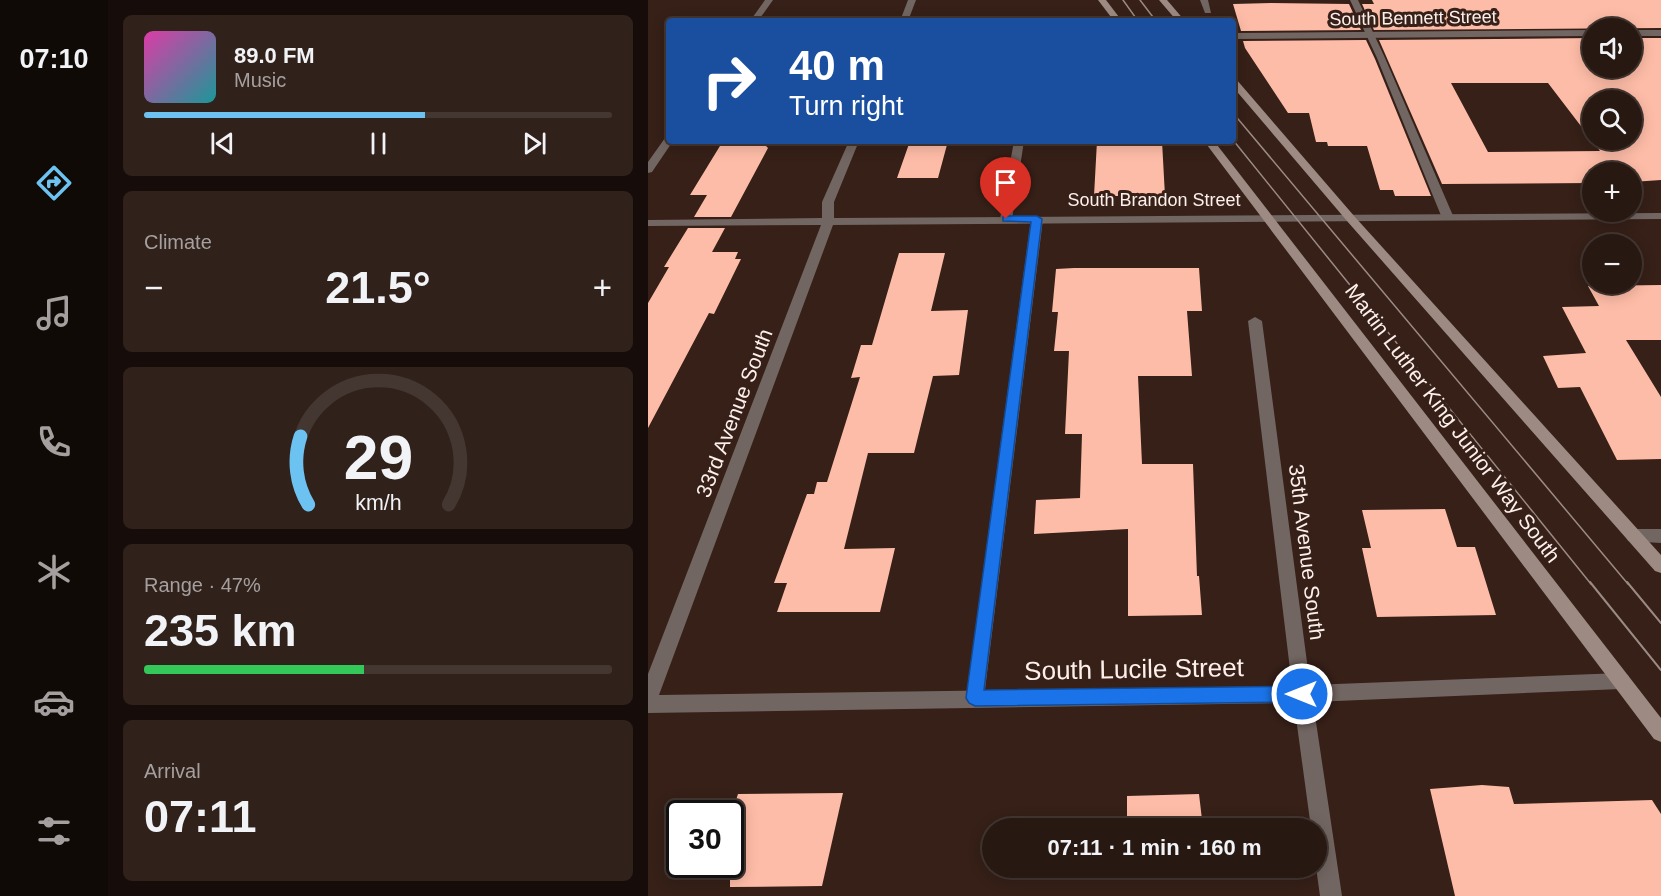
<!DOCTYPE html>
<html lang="en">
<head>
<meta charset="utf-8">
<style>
  :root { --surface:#281812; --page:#30211b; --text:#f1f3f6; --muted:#a5a09f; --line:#443732; --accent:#6cc3f2 }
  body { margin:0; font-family:Arial,sans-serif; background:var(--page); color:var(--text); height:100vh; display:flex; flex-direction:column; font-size:22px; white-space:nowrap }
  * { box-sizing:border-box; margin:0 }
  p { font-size:20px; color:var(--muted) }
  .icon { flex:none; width:33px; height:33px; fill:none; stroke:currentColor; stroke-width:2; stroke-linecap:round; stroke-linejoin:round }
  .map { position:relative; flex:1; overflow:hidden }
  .drawer { display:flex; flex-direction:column; gap:15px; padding:15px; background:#160d0a; width:540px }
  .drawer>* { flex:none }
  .guide { position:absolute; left:18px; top:18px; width:570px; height:126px; border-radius:6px; box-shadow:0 3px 15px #0003,0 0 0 2px var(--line); background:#1a4fa0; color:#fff; overflow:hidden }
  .buttons { position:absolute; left:934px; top:18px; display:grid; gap:12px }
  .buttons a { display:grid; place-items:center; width:60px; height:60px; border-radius:50%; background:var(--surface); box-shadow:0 3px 15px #0003,0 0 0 2px var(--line); font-size:30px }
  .speed { position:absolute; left:18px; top:800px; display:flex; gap:12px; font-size:30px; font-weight:700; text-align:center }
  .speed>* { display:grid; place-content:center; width:78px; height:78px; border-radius:50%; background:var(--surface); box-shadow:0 3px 15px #0003,0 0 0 2px var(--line); line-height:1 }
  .speed .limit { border:3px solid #111; border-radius:9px; background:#fff; color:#111 }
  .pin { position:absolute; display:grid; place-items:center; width:51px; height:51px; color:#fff; margin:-62px -26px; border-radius:50% 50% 50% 0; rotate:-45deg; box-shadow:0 0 6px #0007 }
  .pin .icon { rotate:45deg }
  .me { position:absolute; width:66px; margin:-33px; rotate:270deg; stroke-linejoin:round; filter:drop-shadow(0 0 4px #0008) }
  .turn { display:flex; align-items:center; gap:21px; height:126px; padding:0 24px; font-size:27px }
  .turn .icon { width:78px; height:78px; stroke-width:2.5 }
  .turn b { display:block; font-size:42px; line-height:51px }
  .big { font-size:45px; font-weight:700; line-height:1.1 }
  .drawer .tile { flex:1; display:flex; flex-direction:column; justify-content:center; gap:9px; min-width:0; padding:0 21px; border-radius:9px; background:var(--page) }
  .drawer .dial { align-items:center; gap:0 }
  .dial svg { height:156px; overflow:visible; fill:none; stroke:var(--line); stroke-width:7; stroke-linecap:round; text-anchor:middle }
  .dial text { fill:var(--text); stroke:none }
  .song { display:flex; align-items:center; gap:18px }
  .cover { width:72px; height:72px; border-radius:9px; background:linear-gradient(135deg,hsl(320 70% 55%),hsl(180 70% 35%)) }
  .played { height:6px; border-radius:3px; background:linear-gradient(90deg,var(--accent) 60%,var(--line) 60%) }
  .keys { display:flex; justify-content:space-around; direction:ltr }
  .heat { display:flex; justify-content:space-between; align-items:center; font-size:33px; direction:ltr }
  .charge { height:9px; border-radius:4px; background:linear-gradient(90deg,#34c759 47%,var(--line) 0) }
  .trip { position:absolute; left:334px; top:818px; width:345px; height:60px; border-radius:30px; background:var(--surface); box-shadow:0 3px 15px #0003,0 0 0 2px var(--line); font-weight:700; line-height:60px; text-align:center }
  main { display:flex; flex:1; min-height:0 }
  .dock { display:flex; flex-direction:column; width:108px; justify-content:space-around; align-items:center; background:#100a07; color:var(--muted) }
  .dock .icon { width:42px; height:42px }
  .dock .active { color:var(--accent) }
  .dock b { font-size:27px; color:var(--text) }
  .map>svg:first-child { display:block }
  .building { fill:#fdbca7; fill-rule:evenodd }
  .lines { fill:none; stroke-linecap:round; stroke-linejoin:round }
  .service { fill:#726662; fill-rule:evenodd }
  .minor { fill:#726662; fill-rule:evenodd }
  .secondary { fill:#9d8a83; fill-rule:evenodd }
  .tram-far1 { stroke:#9c8a84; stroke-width:1.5 }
  .tram { stroke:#9c8a84; stroke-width:2 }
  .route { fill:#1a73e8; stroke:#114b97; stroke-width:1.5 }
  .labels { text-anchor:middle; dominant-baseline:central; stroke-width:6; stroke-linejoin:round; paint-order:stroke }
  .far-street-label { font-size:18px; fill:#fdf0ec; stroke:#362018 }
  .street-label { font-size:21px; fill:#fdf0ec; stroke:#362018 }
  .near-street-label { font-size:26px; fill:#fdf0ec; stroke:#362018 }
</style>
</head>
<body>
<main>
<nav class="dock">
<b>07:10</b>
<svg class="icon active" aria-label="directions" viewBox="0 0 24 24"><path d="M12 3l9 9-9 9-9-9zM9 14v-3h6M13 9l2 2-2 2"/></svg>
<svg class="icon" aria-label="music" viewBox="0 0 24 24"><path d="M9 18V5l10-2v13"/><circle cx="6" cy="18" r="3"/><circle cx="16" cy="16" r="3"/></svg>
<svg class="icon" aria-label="phone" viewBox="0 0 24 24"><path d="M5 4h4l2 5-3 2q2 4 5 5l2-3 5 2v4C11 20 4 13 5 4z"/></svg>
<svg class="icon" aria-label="climate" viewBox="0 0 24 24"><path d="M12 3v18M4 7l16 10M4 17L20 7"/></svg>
<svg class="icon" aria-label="car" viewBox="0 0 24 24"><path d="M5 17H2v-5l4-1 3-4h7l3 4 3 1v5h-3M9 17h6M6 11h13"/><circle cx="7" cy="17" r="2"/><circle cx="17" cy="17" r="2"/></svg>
<svg class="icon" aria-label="filters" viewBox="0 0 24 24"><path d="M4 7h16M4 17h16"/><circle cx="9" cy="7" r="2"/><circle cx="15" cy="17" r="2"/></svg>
</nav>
<section class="drawer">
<div class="tile">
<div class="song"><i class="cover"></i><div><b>89.0 FM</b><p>Music</p></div></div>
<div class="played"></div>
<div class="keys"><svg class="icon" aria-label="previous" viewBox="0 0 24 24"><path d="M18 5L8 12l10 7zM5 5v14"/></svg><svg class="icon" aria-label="pause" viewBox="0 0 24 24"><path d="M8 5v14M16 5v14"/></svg><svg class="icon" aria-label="next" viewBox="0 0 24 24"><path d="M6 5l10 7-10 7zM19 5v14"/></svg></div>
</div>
<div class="tile"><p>Climate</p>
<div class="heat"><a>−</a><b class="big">21.5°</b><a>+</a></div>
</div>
<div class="tile dial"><svg viewBox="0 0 100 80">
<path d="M14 69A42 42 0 1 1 86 69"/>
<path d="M14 69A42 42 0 0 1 10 34" stroke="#6cc3f2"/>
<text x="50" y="56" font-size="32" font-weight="700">29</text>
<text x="50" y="72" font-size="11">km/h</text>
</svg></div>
<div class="tile"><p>Range · 47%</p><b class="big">235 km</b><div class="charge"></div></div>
<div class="tile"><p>Arrival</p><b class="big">07:11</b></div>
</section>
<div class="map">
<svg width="1013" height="896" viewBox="0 0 1013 896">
  <rect width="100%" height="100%" fill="#362018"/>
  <path class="building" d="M724,0H1013V28L726,30L714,4H726Z
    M623,3L701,4L713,30L593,31L585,4Z
    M945,38V68H984V38H1013V180L984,182V172H945V183L794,184L731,40ZM803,83H900L952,151L840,152ZM945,100H984V140H945Z
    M718,40L727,59L783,196H747L745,190H732L719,146H680L679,142H668L661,113H640L597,48L595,41Z
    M75,141H120L118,146L120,148L83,217H46L59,195H42Z
    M262,141H300L290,178H249Z
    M449,141H514L517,196H446Z
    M40,228H77L64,252H90L87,259H93L66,314L61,313L0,428V303L21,267H16Z
    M251,253H297L283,311L320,310L311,375L285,376L266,453H220L196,549L247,548L232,612H129L139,583H126L159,494H166L169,482H179L212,377L203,378L213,345H224Z
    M426,268H551L554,311H539L544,376H490L494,464H545L549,576H551L554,615L480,616V529L386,534L388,500L432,498L434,434H417L421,351H406L410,312H404L408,269Z
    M1013,285V340H978L1013,397V459L969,460L932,387L910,388L895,356L938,353L914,307L951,306L940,286Z
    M797,509L809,547H827L848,615L729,617L714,548H723L714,510Z
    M834,785L861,787L866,804L1004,800L1013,814V896H807L782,789Z
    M195,793L174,886L82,887V818L90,794Z
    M551,794L555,828H479V796Z
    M481,867H558L559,872L481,874Z"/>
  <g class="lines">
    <path class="service" d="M117,0H125L110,21H102Z
      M552,0H560L563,13H557Z
      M702,0H710L737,58L806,218L804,220H796L794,218L729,58Z
      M256,17L332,18L336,21H252Z
      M21,137V141H25L4,172L0,173V162L17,138Z
      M366,141H376L364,219L358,222L352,219Z
      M389,216L395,219L336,698L334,704L327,707L320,704L318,698L383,219Z"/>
    <path class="minor" d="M260,0H268L260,21H252Z
      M945,30V36L585,39V33Z
      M984,30H1013V36H984Z
      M201,141H211L186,202V218L1013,213V219L185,225L11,695L644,686L600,321L607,317L614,321L662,685L973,673L980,675L982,681L980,687L973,689L665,702L694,896H672L668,867L669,828H663L646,703L0,713V674L173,225L0,226V220L174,218V202Z
      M986,529H1013V543L980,541L978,536L980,531Z"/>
    <path class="secondary" d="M450,0H458L474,21H466Z
      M511,0H519L537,21H529Z
      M585,78L588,79L707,217L1013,555V573L1007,571L699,221L585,87Z
      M556,141H566L1013,718V742L1006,739Z"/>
    <path class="tram-far1" d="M475,0L490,21
      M492,0L508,21
      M585,113L980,584
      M585,140L943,584"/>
    <path class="tram" d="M942,582L1013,670
      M979,582L1013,623"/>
  </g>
  <path class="route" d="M358,216H389L394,219L336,690L654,686L660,689L663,694L660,700L654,702L327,706L321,703L318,698L383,222L355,221V217Z"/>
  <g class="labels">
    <g class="far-street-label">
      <text transform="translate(765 18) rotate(-1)">South Bennett Street</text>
      <text x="506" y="200">South Brandon Street</text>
    </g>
    <g class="street-label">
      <text transform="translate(86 413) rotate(-69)">33rd Avenue South</text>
      <text transform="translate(805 423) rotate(53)">Martin Luther King Junior Way South</text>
      <text transform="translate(659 552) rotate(83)">35th Avenue South</text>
    </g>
    <g class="near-street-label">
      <text transform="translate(486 669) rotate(-1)">South Lucile Street</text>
    </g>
  </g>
</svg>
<div class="buttons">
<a><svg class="icon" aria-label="sound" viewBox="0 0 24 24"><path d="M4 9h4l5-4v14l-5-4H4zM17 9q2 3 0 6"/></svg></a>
<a><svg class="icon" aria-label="search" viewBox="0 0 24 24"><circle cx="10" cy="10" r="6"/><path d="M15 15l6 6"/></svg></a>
<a>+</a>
<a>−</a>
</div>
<div class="speed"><div class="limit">30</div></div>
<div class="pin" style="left:358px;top:219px;background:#d93025"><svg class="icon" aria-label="arrive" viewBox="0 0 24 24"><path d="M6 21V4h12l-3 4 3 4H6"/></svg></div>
<svg class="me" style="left:654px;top:694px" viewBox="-20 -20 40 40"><circle r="17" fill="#1a73e8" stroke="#fff" stroke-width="3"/><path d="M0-11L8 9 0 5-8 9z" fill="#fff"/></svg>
<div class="trip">07:11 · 1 min · 160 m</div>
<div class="guide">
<div class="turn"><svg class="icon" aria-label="right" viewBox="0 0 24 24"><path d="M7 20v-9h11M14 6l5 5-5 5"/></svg><div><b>40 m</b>Turn right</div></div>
</div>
</div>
</main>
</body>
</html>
